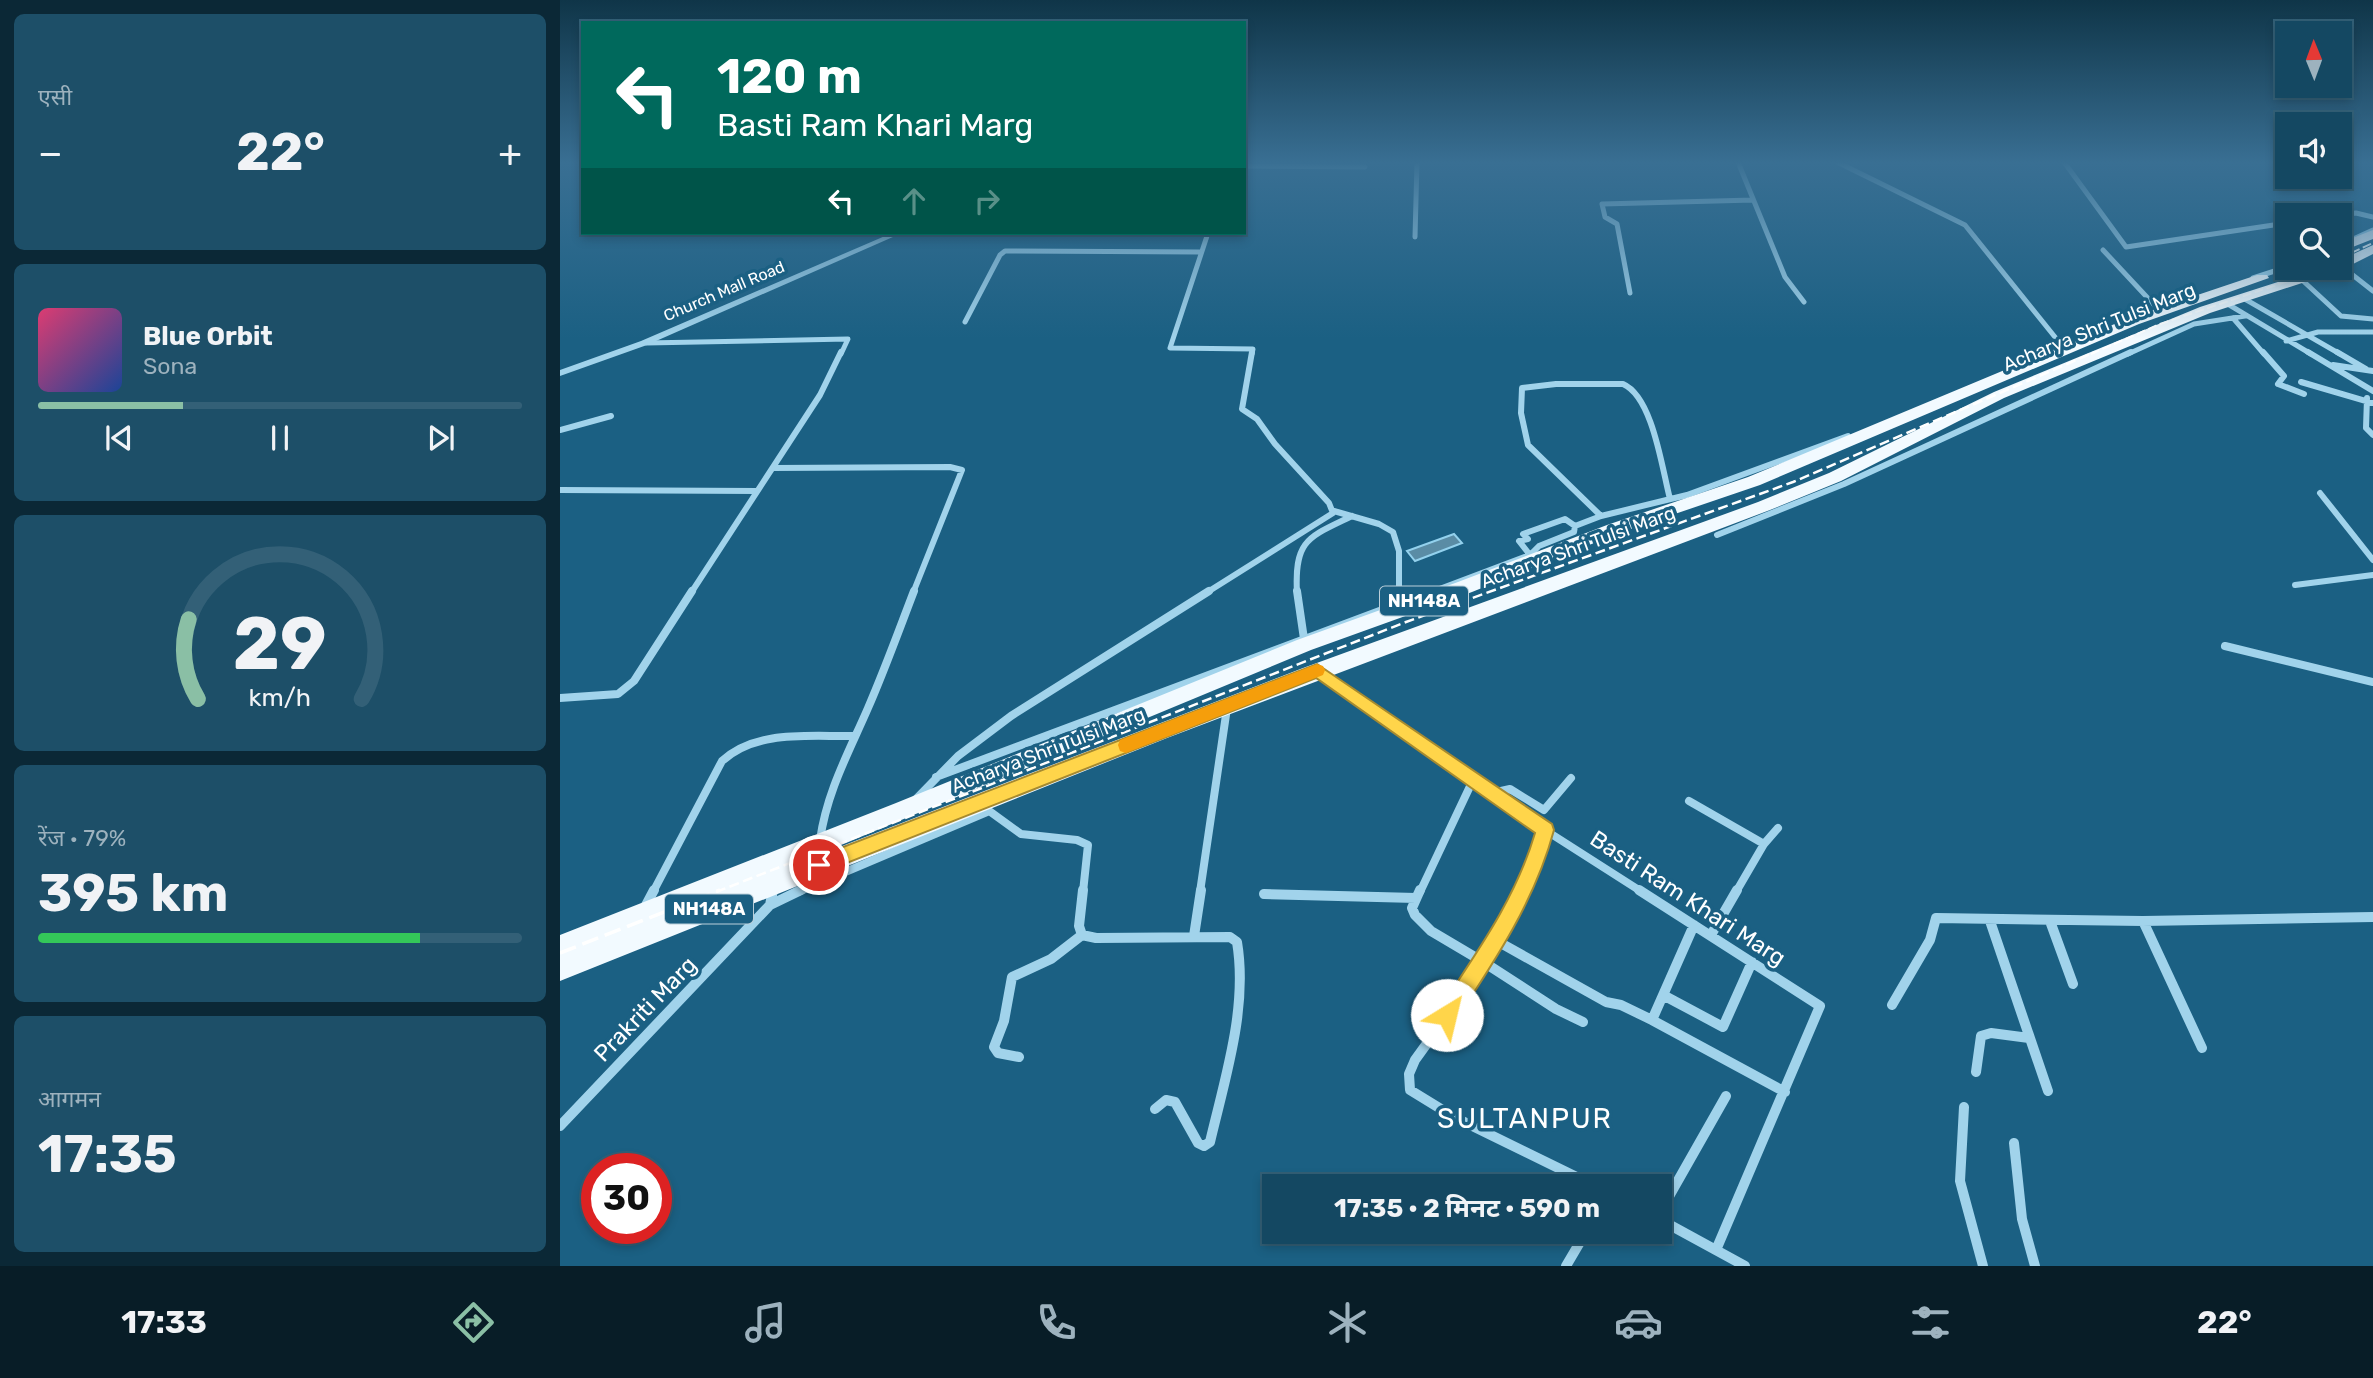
<!DOCTYPE html>
<html lang="hi">
<head>
<meta charset="utf-8">
<style>
  :root { --surface:#144862; --page:#1d4f68; --text:#f1f3f6; --muted:#9db2be; --line:#336077; --accent:#8abfa5 }
  body { margin:0; font-family:Rubik,"Noto Sans Devanagari",sans-serif; background:var(--page); color:var(--text); height:100vh; display:flex; flex-direction:column; font-size:26px; white-space:nowrap }
  * { box-sizing:border-box; margin:0 }
  p { font-size:23px; color:var(--muted) }
  .icon { flex:none; width:38px; height:38px; fill:none; stroke:currentColor; stroke-width:2; stroke-linecap:round; stroke-linejoin:round }
  .map { position:relative; flex:1; overflow:hidden }
  .details { display:flex; flex-direction:column; gap:14px; padding:14px; background:#0b2836; width:560px }
  .details>* { flex:none }
  .guide { position:absolute; left:21px; top:21px; width:665px; height:214px; border-radius:0px; box-shadow:0 4px 10px #0003,0 0 0 2px var(--line); background:#00695c; color:#fff; overflow:hidden }
  .needle { width:46px; rotate:359deg }
  .fabs { position:absolute; left:1715px; top:21px; display:grid; gap:14px }
  .fabs a { display:grid; place-items:center; width:77px; height:77px; border-radius:0px; background:var(--surface); box-shadow:0 4px 10px #0003,0 0 0 2px var(--line); font-size:35px }
  .speed { position:absolute; left:21px; top:1153px; display:flex; gap:14px; font-size:35px; font-weight:700; text-align:center }
  .speed>* { display:grid; place-content:center; width:91px; height:91px; border-radius:50%; background:var(--surface); box-shadow:0 4px 10px #0003,0 0 0 2px var(--line); line-height:1 }
  .speed .limit { border:10px solid #d22; background:#fff; color:#111 }
  .pin { position:absolute; display:grid; place-items:center; width:60px; height:60px; color:#fff; margin:-30px; border:4px solid #fff; border-radius:50%; box-shadow:0 2px 7px #0007 }
  .me { position:absolute; width:77px; margin:-38px; rotate:36deg; stroke-linejoin:round; filter:drop-shadow(0 0 5px #0008) }
  .turn { display:flex; align-items:center; gap:24px; height:147px; padding:0 21px; font-size:32px }
  .turn .icon { width:91px; height:91px; stroke-width:2.5 }
  .turn b { display:block; font-size:49px; line-height:60px }
  .lanes { display:flex; align-items:center; height:66px; padding:0 21px; background:#0003; justify-content:center; gap:35px; direction:ltr }
  .lanes .off { opacity:.35 }
  .big { font-size:52px; font-weight:700; line-height:1.1 }
  .details .tile { flex:1; display:flex; flex-direction:column; justify-content:center; gap:10px; min-width:0; padding:0 24px; border-radius:10px; background:var(--page) }
  .details .dial { align-items:center; gap:0 }
  .dial svg { height:182px; overflow:visible; fill:none; stroke:var(--line); stroke-width:7; stroke-linecap:round; text-anchor:middle }
  .dial text { fill:var(--text); stroke:none }
  .song { display:flex; align-items:center; gap:21px }
  .cover { width:84px; height:84px; border-radius:10px; background:linear-gradient(135deg,hsl(340 70% 55%),hsl(220 70% 35%)) }
  .played { height:7px; border-radius:4px; background:linear-gradient(90deg,var(--accent) 30%,var(--line) 30%) }
  .keys { display:flex; justify-content:space-around; direction:ltr }
  .heat { display:flex; justify-content:space-between; align-items:center; font-size:38px; direction:ltr }
  .charge { height:10px; border-radius:5px; background:linear-gradient(90deg,#34c759 79%,var(--line) 0) }
  .trip { position:absolute; left:702px; top:1174px; width:410px; height:70px; border-radius:0px; background:var(--surface); box-shadow:0 4px 10px #0003,0 0 0 2px var(--line); font-weight:700; line-height:70px; text-align:center }
  .menu { display:flex; height:112px; justify-content:space-around; align-items:center; background:#081d27; color:var(--muted) }
  .menu .icon { width:49px; height:49px }
  .menu .selected { color:var(--accent) }
  .menu b { font-size:32px; color:var(--text) }
  main { display:flex; flex:1; min-height:0 }
  .map>svg:first-child { display:block }
  .water { fill:#5a8ca5; stroke:#93d1ed; stroke-width:2 }
  .lines { fill:none; stroke-linecap:round; stroke-linejoin:round }
  .minor-far3 { stroke:#a1d3eb; stroke-width:5 }
  .minor-far2 { stroke:#a1d3eb; stroke-width:6 }
  .minor-far1 { stroke:#a1d3eb; stroke-width:8 }
  .minor { stroke:#a1d3eb; stroke-width:10 }
  .tertiary { fill:#a1d3eb; fill-rule:evenodd }
  .trunk { fill:#f2faff; fill-rule:evenodd }
  .rail-far2 { stroke:#fff; stroke-width:2; stroke-dasharray:9 3.5; stroke-linecap:butt }
  .rail-far1 { stroke:#fff; stroke-width:2.5; stroke-dasharray:10 4.5; stroke-linecap:butt }
  .rail { stroke:#fff; stroke-width:3.5; stroke-dasharray:17 7; stroke-linecap:butt }
  .route { fill:#ffd54a; stroke:#a68a30; stroke-width:2 }
  .slow { fill:#f59e0b }
  .labels { text-anchor:middle; dominant-baseline:central; stroke-width:7; stroke-linejoin:round; paint-order:stroke }
  .far-street-label { font-size:16px; fill:#fff; stroke:#1b6083 }
  .shield { fill:#1b6083; stroke:#bbcfda; stroke-width:2 }
  .shield-label { font-size:18px; font-weight:bold; fill:#fff }
  .street-label { font-size:19px; fill:#fff; stroke:#1b6083 }
  .near-street-label { font-size:23px; fill:#fff; stroke:#1b6083 }
  .near-quarter-label { font-size:28px; letter-spacing:2px; fill:#fff; stroke:#1b6083 }
</style>
</head>
<body>
<main>
<section class="details">
<div class="tile"><p>एसी</p>
<div class="heat"><a>−</a><b class="big">22°</b><a>+</a></div>
</div>
<div class="tile">
<div class="song"><i class="cover"></i><div><b>Blue Orbit</b><p>Sona</p></div></div>
<div class="played"></div>
<div class="keys"><svg class="icon" aria-label="previous" viewBox="0 0 24 24"><path d="M18 5L8 12l10 7zM5 5v14"/></svg><svg class="icon" aria-label="pause" viewBox="0 0 24 24"><path d="M8 5v14M16 5v14"/></svg><svg class="icon" aria-label="next" viewBox="0 0 24 24"><path d="M6 5l10 7-10 7zM19 5v14"/></svg></div>
</div>
<div class="tile dial"><svg viewBox="0 0 100 80">
<path d="M14 69A42 42 0 1 1 86 69"/>
<path d="M14 69A42 42 0 0 1 10 34" stroke="#8abfa5"/>
<text x="50" y="56" font-size="32" font-weight="700">29</text>
<text x="50" y="72" font-size="11">km/h</text>
</svg></div>
<div class="tile"><p>रेंज · 79%</p><b class="big">395 km</b><div class="charge"></div></div>
<div class="tile"><p>आगमन</p><b class="big">17:35</b></div>
</section>
<div class="map">
<svg width="1813" height="1266" viewBox="0 0 1813 1266">
  <rect width="100%" height="100%" fill="#1b6083"/>
  <path class="water" d="M894,534L902,543L855,561L847,551Z"/>
  <g class="lines">
    <path class="minor-far3" d="M1178,162L1225,277L1244,302
      M1277,162L1405,225L1503,347
      M1504,162L1566,247L1727,223
      M684,166L805,167
      M1774,215L1796,213L1813,217
      M648,233L610,348L693,349L692,354
      M855,237L857,162
      M1780,245L1813,230
      M1543,250L1598,309
      M1780,265L1813,291
      M1693,278L1727,267
      M1741,279L1781,316L1813,319
      M1070,293L1057,224L1045,217L1042,204L1193,200
      M1683,298L1780,354
      M1666,303L1751,354
      M1673,318L1704,354
      M405,322L440,255L445,251L640,252
      M1726,341L1758,332H1813
      M86,343L288,339L281,354
      M1568,354L1634,324L1685,316"/>
    <path class="minor-far2" d="M1703,352L1724,376L1718,384L1744,394
      M1748,352L1813,391
      M1777,352L1806,369
      M1773,365L1813,371
      M1741,382L1813,403
      M1807,398L1806,428L1813,435
      M0,430L51,416
      M213,468L390,467L402,470L353,593
      M0,490L197,491
      M1760,493L1813,560
      M774,511L819,524L833,532L839,551V593
      M1041,516L968,445L961,413L962,388L996,384H1063C1093,397 1102,469 1110,499
      M1157,535L1284,484L1571,352
      M970,555L979,546L1014,532L1015,526
      M1735,585L1813,575
      M131,593L260,395L281,352
      M646,593L773,513L769,503L715,444L697,419L682,409L692,352
      M737,593C734,539 749,537 792,516
      M869,593L970,555L959,541L968,539L963,534L1005,519L1015,526L1041,516L1127,495L1288,436"/>
    <path class="minor-far1" d="M737,591L744,639
      M839,591V602
      M1665,646L1813,682
      M760,672L985,830L1082,892
      M0,698L58,694L74,681L132,591
      M376,777L873,591
      M932,793L950,789L984,810L1011,778
      M355,800L398,756L451,716L649,591
      M1129,801L1204,844
      M421,805L461,834L517,840L528,845L523,892
      M260,840C267,791 289,752 308,708C325,669 339,630 354,591
      M93,892L162,761C197,729 251,737 295,736
      M238,892L427,812
      M640,892L667,708
      M860,892L913,780
      M962,892L974,868L985,830
      M1176,892L1204,844L1218,828"/>
    <path class="minor" d="M523,890L519,926L522,935L536,938L670,937L677,942C688,1008 665,1078 650,1142L644,1146L638,1143L615,1102L606,1100L595,1109
      M860,890L852,908L855,915L871,931L925,963L855,1060L849,1074L850,1090L894,1117L1035,1186
      M962,890L925,963L996,1009L1023,1022
      M1079,890L1260,1006L1156,1250
      M704,894L856,898
      M210,905L241,890
      M85,907L94,890
      M1430,921L1488,1091
      M1490,921L1513,984
      M1583,921L1642,1048
      M1151,935L1177,890
      M634,936L641,890
      M937,941L1046,1002L1061,1005L1092,1020L1225,1092
      M1103,995L1163,1027L1192,962
      M1332,1005L1370,940L1376,918L1583,921L1813,917
      M1092,1020L1134,925
      M459,1057L438,1053L434,1047L444,1021L452,977L491,959L522,935
      M1416,1072L1421,1036L1431,1033L1469,1038
      M1404,1107L1400,1181L1423,1266
      M0,1126L210,905L213,890
      M1454,1143L1462,1219L1475,1266
      M1099,1214L1166,1096
      M1099,1219L1185,1266
      M1006,1266L1026,1232"/>
    <path class="tertiary" d="M332,233H342L87,345L0,376V370L81,341Z"/>
    <path class="trunk" d="M1813,230V239L1780,252V243Z
      M1813,245V254L1779,271L1650,313L1444,398L1281,481L1210,510L607,738L0,981V935L336,803L737,640L898,582L1047,525L1188,477L1569,318L1697,275H1707L1709,278L1579,324L1200,485L1059,533L912,592L751,650L233,865L743,668L1198,502L1269,473L1434,392L1640,307L1761,268H1780V260Z"/>
    <path class="rail-far2" d="M1780,258L1813,243
      M1531,354L1600,324L1767,268"/>
    <path class="rail-far1" d="M156,892L846,622L1233,482L1535,352"/>
    <path class="rail" d="M0,953L160,890"/>
  </g>
  <linearGradient id="sky" x2="0" y2="1"><stop stop-color="#0f3548"/><stop offset="0.48" stop-color="#396f93"/><stop offset="1" stop-color="#396f93" stop-opacity="0"/></linearGradient>
  <rect width="1813" height="339" fill="url(#sky)"/>
  <path class="route" d="M757,664L992,824L994,830C975,901 935,961 894,1023L887,1026L880,1023L877,1015L880,1008C917,952 956,898 975,833L756,678L259,874L252,871L249,865L252,859Z"/>
  <path class="slow" d="M757,664L763,666L765,670L763,675L566,753L560,751L558,745L560,740Z"/>
  <g class="labels">
    <g class="far-street-label">
      <text transform="translate(164 291) rotate(-23)">Church Mall Road</text>
    </g>
    <g class="shield">
      <rect x="820" y="586.5" width="88" height="29" rx="5"/>
      <rect x="105" y="894.5" width="88" height="29" rx="5"/>
    </g>
    <g class="shield-label">
      <text x="864" y="601">NH148A</text>
      <text x="149" y="909">NH148A</text>
    </g>
    <g class="street-label">
      <text transform="translate(1539 327) rotate(-22)">Acharya Shri Tulsi Marg</text>
      <text transform="translate(1018 547) rotate(-20)">Acharya Shri Tulsi Marg</text>
      <text transform="translate(488 750) rotate(-21)">Acharya Shri Tulsi Marg</text>
    </g>
    <g class="near-street-label">
      <text transform="translate(1128 898) rotate(33)">Basti Ram Khari Marg</text>
      <text transform="translate(85 1009) rotate(-46)">Prakriti Marg</text>
    </g>
    <g class="near-quarter-label">
      <text x="965" y="1118">SULTANPUR</text>
    </g>
  </g>
</svg>
<div class="fabs">
<a><svg class="needle" viewBox="-14 -14 28 28"><path d="M0-13l5 13h-10z" fill="#e53935"/><path d="M0 13l5-13h-10z" fill="#9db2be"/></svg></a>
<a><svg class="icon" aria-label="sound" viewBox="0 0 24 24"><path d="M4 9h4l5-4v14l-5-4H4zM17 9q2 3 0 6"/></svg></a>
<a><svg class="icon" aria-label="search" viewBox="0 0 24 24"><circle cx="10" cy="10" r="6"/><path d="M15 15l6 6"/></svg></a>
</div>
<div class="speed"><div class="limit">30</div></div>
<div class="pin" style="left:259px;top:865px;background:#d93025"><svg class="icon" aria-label="arrive" viewBox="0 0 24 24"><path d="M6 21V4h12l-3 4 3 4H6"/></svg></div>
<svg class="me" style="left:887px;top:1015px" viewBox="-20 -20 40 40"><circle r="19" fill="#fff"/><path d="M0-13L10 11 0 6-10 11z" fill="#ffd54a"/></svg>
<div class="trip">17:35 · 2 मिनट · 590 m</div>
<div class="guide">
<div class="turn"><svg class="icon" aria-label="left" viewBox="0 0 24 24"><path d="M17 20v-9H6M10 6l-5 5 5 5"/></svg><div><b>120 m</b>Basti Ram Khari Marg</div></div>
<div class="lanes"><svg class="icon" aria-label="left" viewBox="0 0 24 24"><path d="M17 20v-9H6M10 6l-5 5 5 5"/></svg><svg class="icon off" aria-label="ahead" viewBox="0 0 24 24"><path d="M12 20V5M6 11l6-6 6 6"/></svg><svg class="icon off" aria-label="right" viewBox="0 0 24 24"><path d="M7 20v-9h11M14 6l5 5-5 5"/></svg></div>
</div>
</div>
</main>
<nav class="menu">
<b>17:33</b>
<svg class="icon selected" aria-label="directions" viewBox="0 0 24 24"><path d="M12 3l9 9-9 9-9-9zM9 14v-3h6M13 9l2 2-2 2"/></svg>
<svg class="icon" aria-label="music" viewBox="0 0 24 24"><path d="M9 18V5l10-2v13"/><circle cx="6" cy="18" r="3"/><circle cx="16" cy="16" r="3"/></svg>
<svg class="icon" aria-label="phone" viewBox="0 0 24 24"><path d="M5 4h4l2 5-3 2q2 4 5 5l2-3 5 2v4C11 20 4 13 5 4z"/></svg>
<svg class="icon" aria-label="climate" viewBox="0 0 24 24"><path d="M12 3v18M4 7l16 10M4 17L20 7"/></svg>
<svg class="icon" aria-label="car" viewBox="0 0 24 24"><path d="M5 17H2v-5l4-1 3-4h7l3 4 3 1v5h-3M9 17h6M6 11h13"/><circle cx="7" cy="17" r="2"/><circle cx="17" cy="17" r="2"/></svg>
<svg class="icon" aria-label="filters" viewBox="0 0 24 24"><path d="M4 7h16M4 17h16"/><circle cx="9" cy="7" r="2"/><circle cx="15" cy="17" r="2"/></svg>
<b>22°</b>
</nav>
</body>
</html>
